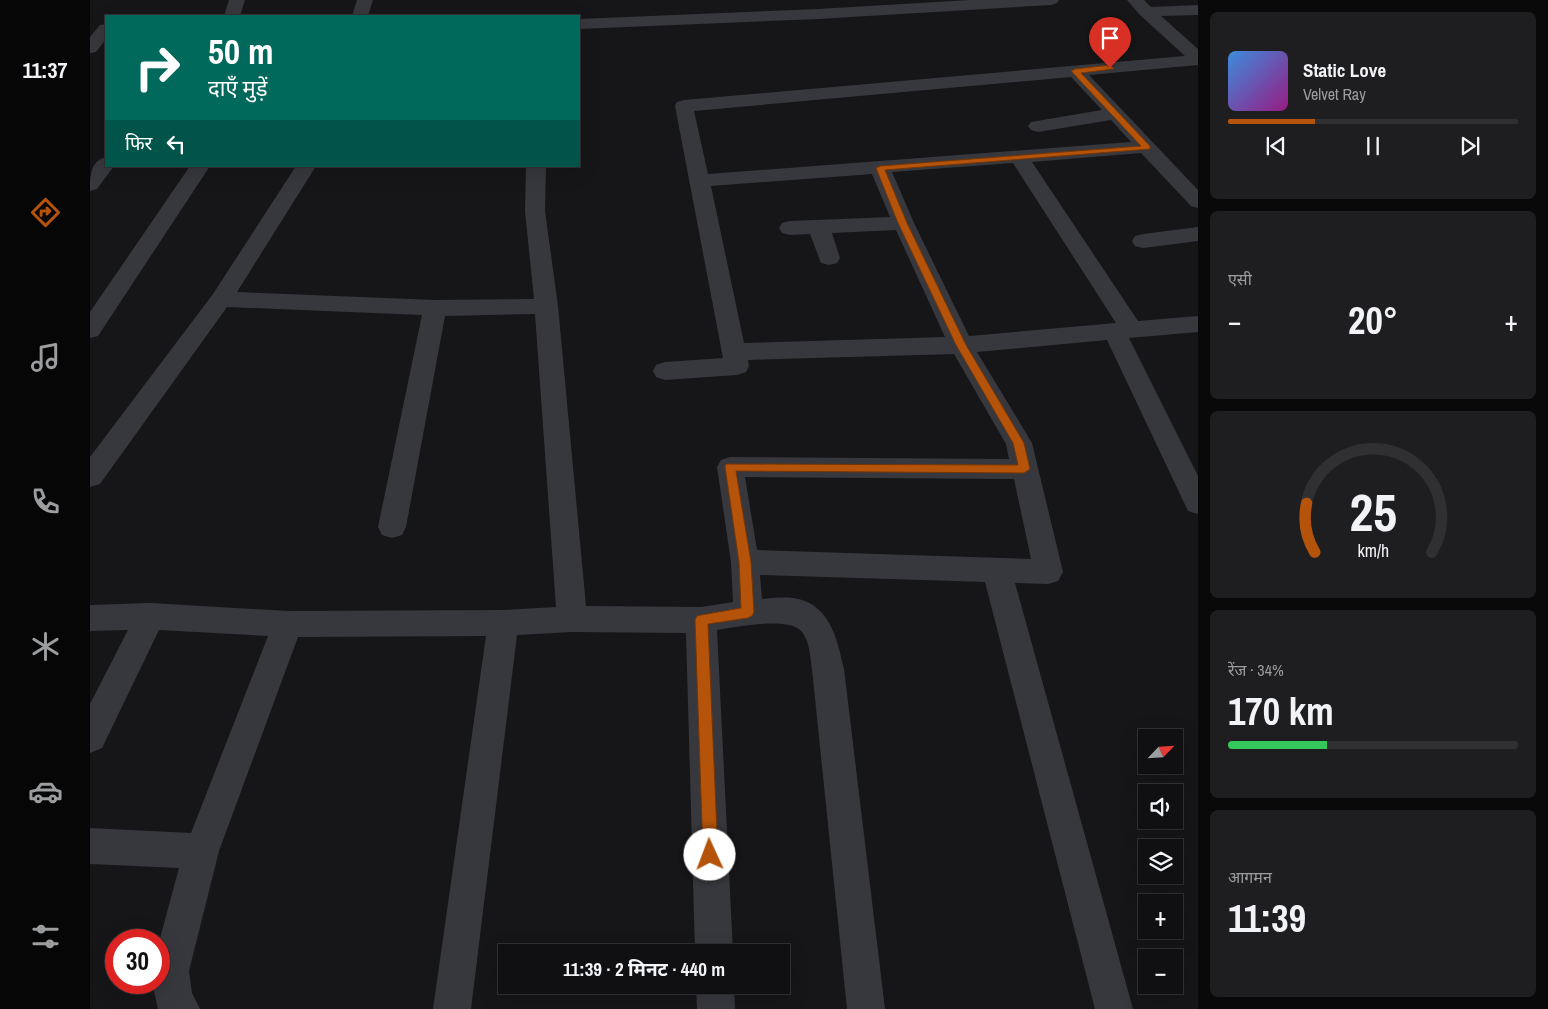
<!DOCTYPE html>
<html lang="hi">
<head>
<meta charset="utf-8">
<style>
  :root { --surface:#101012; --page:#1e1e20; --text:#f1f3f6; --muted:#9c9d9f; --line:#303032; --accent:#b45309 }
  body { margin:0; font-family:"Archivo Narrow","Noto Sans Devanagari",sans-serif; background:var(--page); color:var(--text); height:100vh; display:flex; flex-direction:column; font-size:19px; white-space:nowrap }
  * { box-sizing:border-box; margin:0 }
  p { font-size:16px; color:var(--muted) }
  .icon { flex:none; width:28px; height:28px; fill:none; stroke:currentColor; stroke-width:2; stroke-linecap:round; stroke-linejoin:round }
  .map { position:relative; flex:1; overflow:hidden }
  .details { display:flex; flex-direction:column; gap:12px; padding:12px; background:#09090a; width:350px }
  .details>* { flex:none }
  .hud { position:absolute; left:15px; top:15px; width:475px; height:152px; border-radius:0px; box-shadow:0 5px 20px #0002,0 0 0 1px var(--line); background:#00695c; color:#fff; overflow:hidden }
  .needle { width:32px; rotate:65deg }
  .buttons { position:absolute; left:1048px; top:729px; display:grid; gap:10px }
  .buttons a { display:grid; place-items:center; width:45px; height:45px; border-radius:0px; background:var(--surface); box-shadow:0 5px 20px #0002,0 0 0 1px var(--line); font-size:25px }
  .speed { position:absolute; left:15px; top:929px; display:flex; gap:10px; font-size:25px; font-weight:700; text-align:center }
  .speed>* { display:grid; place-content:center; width:65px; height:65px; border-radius:50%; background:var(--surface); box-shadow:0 5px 20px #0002,0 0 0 1px var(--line); line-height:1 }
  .speed .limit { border:8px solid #d22; background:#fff; color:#111 }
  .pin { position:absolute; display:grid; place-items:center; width:42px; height:42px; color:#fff; margin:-51px -21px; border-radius:50% 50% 50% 0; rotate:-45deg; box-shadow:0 0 5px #0007 }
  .pin .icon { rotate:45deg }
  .me { position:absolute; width:55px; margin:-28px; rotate:358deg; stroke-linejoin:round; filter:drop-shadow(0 0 4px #0008) }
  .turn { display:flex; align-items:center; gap:18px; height:105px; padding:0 20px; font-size:22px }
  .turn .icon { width:65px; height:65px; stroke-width:2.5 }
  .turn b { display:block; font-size:35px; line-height:42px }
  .then { display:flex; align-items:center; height:48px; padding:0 20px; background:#0003; gap:10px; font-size:19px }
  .big { font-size:38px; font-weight:700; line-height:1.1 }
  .details .widget { flex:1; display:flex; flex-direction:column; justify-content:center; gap:8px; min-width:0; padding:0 18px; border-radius:8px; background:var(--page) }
  .details .dial { align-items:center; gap:0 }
  .dial svg { height:130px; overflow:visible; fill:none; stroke:var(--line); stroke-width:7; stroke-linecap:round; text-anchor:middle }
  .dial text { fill:var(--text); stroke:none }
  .song { display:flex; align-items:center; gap:15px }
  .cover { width:60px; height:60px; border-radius:8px; background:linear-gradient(135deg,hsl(210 70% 55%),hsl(310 70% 35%)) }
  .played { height:5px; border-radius:2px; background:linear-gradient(90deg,var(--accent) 30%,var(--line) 30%) }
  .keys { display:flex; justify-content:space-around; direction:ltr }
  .heat { display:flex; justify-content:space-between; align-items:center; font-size:28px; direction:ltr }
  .charge { height:8px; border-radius:4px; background:linear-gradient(90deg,#34c759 34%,var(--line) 0) }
  .trip { position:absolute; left:408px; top:944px; width:292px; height:50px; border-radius:0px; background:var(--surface); box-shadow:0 5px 20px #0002,0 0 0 1px var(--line); font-weight:700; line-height:50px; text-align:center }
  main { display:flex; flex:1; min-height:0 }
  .tabs { display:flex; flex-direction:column; width:90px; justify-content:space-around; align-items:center; background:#060607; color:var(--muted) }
  .tabs .icon { width:35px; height:35px }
  .tabs .current { color:var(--accent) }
  .tabs b { font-size:22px; color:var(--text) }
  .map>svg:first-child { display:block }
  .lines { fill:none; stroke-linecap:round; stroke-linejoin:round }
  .minor { fill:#37383d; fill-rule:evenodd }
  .route { fill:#b45309; stroke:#753606 }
</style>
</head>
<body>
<main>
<nav class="tabs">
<b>11:37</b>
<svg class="icon current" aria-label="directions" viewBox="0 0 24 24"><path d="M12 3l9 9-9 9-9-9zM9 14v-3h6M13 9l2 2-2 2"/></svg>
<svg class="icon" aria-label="music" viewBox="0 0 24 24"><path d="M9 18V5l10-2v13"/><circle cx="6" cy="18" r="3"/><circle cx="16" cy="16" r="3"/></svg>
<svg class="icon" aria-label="phone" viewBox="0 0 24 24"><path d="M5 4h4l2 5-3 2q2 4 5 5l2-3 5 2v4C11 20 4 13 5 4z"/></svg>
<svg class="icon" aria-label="climate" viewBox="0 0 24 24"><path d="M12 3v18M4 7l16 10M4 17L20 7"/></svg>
<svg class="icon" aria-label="car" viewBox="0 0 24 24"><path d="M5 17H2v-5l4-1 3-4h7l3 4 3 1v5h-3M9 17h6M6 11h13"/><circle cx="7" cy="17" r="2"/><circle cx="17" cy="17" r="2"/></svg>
<svg class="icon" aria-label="filters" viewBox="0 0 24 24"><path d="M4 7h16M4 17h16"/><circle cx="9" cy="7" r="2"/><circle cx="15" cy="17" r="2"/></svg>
</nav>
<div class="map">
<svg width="1108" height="1009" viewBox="0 0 1108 1009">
  <rect width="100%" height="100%" fill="#161618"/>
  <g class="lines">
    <path class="minor" d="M139,0H155L150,16H134Z
      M267,0H283L278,16H262Z
      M880,0H969L967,3L961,5L728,19L489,29V19L728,9Z
      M1037,0H1054L1061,7L1108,5V15L1071,16L1108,49V65L999,75L1108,190V208L1101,206L1051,153L942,162L1048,321L1108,316V332L1039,338L1108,476V514L1098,511L1017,340L887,352L942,443L973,572L968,581L958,584L925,583L1043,1009H1005L895,582L670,575L672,599C682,598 693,597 703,598C740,603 747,639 754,669L795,1009H757L722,669C720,657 720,642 712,632C700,616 645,627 627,630L643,952H605L596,633L482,632L427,635L381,1009H343L396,636L208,637L129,851L99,971L102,993L110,1009H68L62,982H69V942L89,868L0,864V828L101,833L178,636L69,630L12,748L0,753V704L38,630L0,631V605L61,603L198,611L413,610L466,607L445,314L355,316L316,527L312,535L302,538L292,535L288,527L332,315L137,307L10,484L0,487V457L123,294L206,166H226L147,292L345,300L444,299L435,211L436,166H456L455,211L468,306L496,606L611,607L643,602L641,562L627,467L631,460L640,457L919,459L916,444L864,354L658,360L659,366L656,372L647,375L575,380L566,377L563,371L566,365L575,362L633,358L585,106L587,102L594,100L1095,56L1050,15ZM981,77L1012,110L941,122L938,126L941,130L948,132L1021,120L1041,142L618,174L604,111ZM923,163L1026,323L879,336L824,223L802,172ZM782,174L800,217L700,221L692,223L689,228L692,233L700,235L720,234L731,263L739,265L747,263L750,258L742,233L806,230L855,337L654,343L621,186ZM655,477L924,479L941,559L667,550Z
      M16,24V39L6,52L0,53V37L10,25Z
      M16,157V166H24L7,189L0,191C0,177 0,161 16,157Z
      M100,166H120L8,336L0,338V312Z
      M1108,227V241L1053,248L1045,246L1042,241L1045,236L1053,234Z
      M606,985H644L645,1009H607Z"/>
  </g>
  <path class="route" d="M1020,65L1024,68L1023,69L991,73L1060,146V149L795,170L817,223L876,345L934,443L940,469L934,473L646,471L661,562L664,612L662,616L658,618L618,624L628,855L625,860L620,862L615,860L613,855L605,620L607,616L611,615L651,608L649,562L635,467L636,464L928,465L923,443L866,345L808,223L786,168L790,166L1051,146L981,71L985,69Z"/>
</svg>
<div class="buttons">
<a><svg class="needle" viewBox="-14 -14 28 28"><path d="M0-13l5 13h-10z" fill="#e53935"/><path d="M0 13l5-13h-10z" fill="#9c9d9f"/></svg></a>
<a><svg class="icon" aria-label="sound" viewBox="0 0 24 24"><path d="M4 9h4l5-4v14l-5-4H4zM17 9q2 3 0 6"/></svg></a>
<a><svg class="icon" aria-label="layers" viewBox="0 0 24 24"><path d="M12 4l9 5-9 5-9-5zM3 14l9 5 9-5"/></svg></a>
<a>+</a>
<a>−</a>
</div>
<div class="speed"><div class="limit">30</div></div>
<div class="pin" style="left:1020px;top:68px;background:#d93025"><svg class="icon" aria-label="arrive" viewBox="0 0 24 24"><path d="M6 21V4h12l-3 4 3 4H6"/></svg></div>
<svg class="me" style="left:620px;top:855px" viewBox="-20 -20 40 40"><circle r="19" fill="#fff"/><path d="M0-13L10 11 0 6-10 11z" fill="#b45309"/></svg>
<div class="trip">11:39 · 2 मिनट · 440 m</div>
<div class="hud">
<div class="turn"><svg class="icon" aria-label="right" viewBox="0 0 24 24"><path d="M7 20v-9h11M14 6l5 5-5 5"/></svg><div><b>50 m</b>दाएँ मुड़ें</div></div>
<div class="then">फिर<svg class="icon" aria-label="left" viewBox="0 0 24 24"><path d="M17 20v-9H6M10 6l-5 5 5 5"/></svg></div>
</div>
</div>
<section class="details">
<div class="widget">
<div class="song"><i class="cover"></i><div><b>Static Love</b><p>Velvet Ray</p></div></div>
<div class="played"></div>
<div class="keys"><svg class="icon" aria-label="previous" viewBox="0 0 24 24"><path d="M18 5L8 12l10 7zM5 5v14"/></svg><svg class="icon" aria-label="pause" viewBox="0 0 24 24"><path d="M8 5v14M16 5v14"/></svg><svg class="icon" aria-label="next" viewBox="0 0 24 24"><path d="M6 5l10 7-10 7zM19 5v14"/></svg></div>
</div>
<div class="widget"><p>एसी</p>
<div class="heat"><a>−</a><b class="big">20°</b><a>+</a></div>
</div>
<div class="widget dial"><svg viewBox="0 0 100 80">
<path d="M14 69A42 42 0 1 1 86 69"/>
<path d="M14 69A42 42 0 0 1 9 39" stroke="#b45309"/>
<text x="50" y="56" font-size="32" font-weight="700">25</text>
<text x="50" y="72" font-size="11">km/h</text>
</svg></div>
<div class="widget"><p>रेंज · 34%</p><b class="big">170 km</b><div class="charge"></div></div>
<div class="widget"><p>आगमन</p><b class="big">11:39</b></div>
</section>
</main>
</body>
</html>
